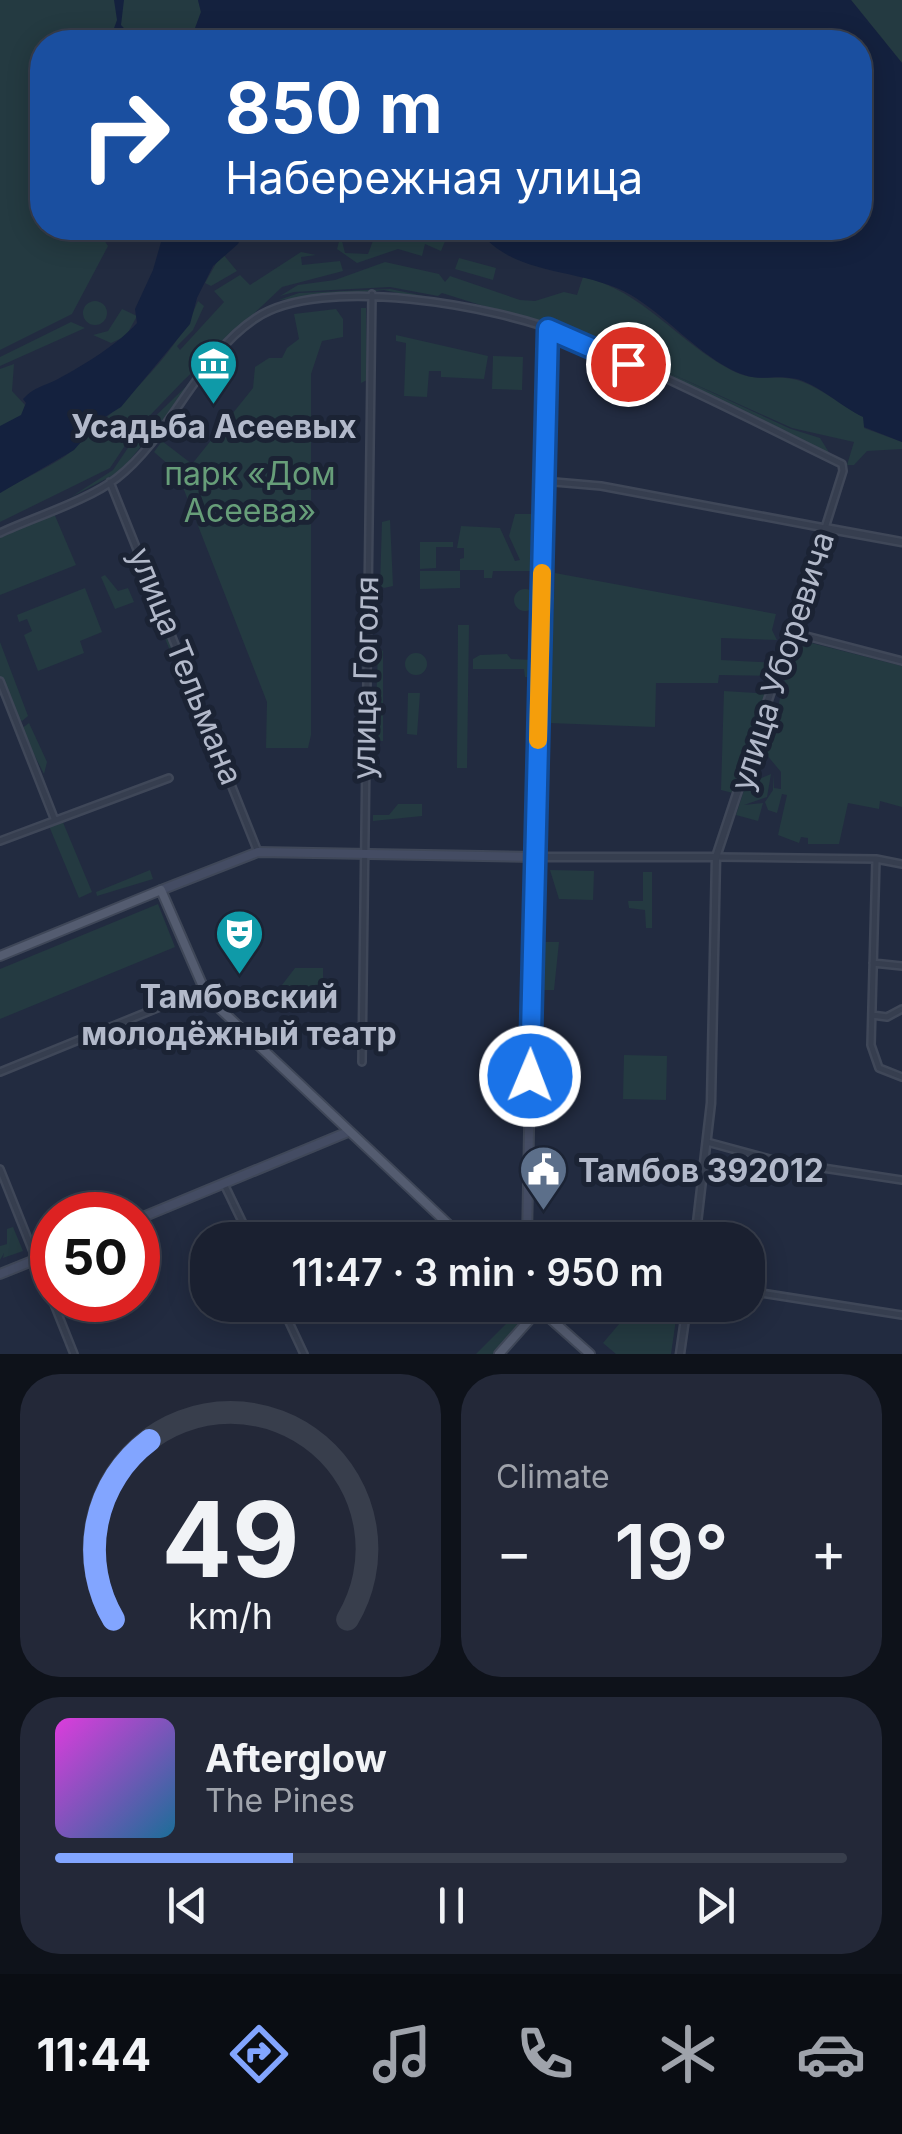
<!DOCTYPE html>
<html lang="en">
<head>
<meta charset="utf-8">
<style>
  :root { --surface:#1a2030; --page:#232838; --text:#f1f3f6; --muted:#9fa3ab; --line:#383e4c; --accent:#82a5ff }
  body { margin:0; font-family:Inter,sans-serif; background:var(--page); color:var(--text); height:100vh; display:flex; flex-direction:column; font-size:38px; white-space:nowrap }
  * { box-sizing:border-box; margin:0 }
  p { font-size:32px; color:var(--muted) }
  .icon { flex:none; width:55px; height:55px; fill:none; stroke:currentColor; stroke-width:2; stroke-linecap:round; stroke-linejoin:round }
  .map { position:relative; height:1354px; overflow:hidden }
  .drawer { display:flex; flex-direction:column; gap:20px; padding:20px; background:#0e121a; flex:1 }
  .drawer>* { flex:none }
  .banner { position:absolute; left:30px; top:30px; width:842px; height:210px; border-radius:40px; box-shadow:0 5px 25px #0003,0 0 0 2px var(--line); background:#1a4fa0; color:#fff; overflow:hidden }
  .speed { position:absolute; left:30px; top:1192px; display:flex; gap:20px; font-size:50px; font-weight:700; text-align:center }
  .speed>* { display:grid; place-content:center; width:130px; height:130px; border-radius:50%; background:var(--surface); box-shadow:0 5px 25px #0003,0 0 0 2px var(--line); line-height:1 }
  .speed .limit { border:15px solid #d22; background:#fff; color:#111 }
  .pin { position:absolute; display:grid; place-items:center; width:85px; height:85px; color:#fff; margin:-42px; border:5px solid #fff; border-radius:50%; box-shadow:0 2px 10px #0007 }
  .me { position:absolute; width:110px; margin:-55px; rotate:1deg; stroke-linejoin:round; filter:drop-shadow(0 0 8px #0008) }
  .turn { display:flex; align-items:center; gap:35px; height:210px; padding:0 30px; font-size:45px }
  .turn .icon { width:130px; height:130px; stroke-width:2.5 }
  .turn b { display:block; font-size:70px; line-height:85px }
  .big { font-size:75px; font-weight:600; line-height:1.1 }
  .drawer .widget { flex:1; display:flex; flex-direction:column; justify-content:center; gap:15px; min-width:0; padding:0 35px; border-radius:40px; background:var(--page) }
  .drawer .dial { align-items:center; gap:0 }
  .dial svg { height:260px; overflow:visible; fill:none; stroke:var(--line); stroke-width:7; stroke-linecap:round; text-anchor:middle }
  .dial text { fill:var(--text); stroke:none }
  .song { display:flex; align-items:center; gap:30px }
  .cover { width:120px; height:120px; border-radius:15px; background:linear-gradient(135deg,hsl(300 70% 55%),hsl(200 70% 35%)) }
  .played { height:10px; border-radius:5px; background:linear-gradient(90deg,var(--accent) 30%,var(--line) 30%) }
  .keys { display:flex; justify-content:space-around; direction:ltr }
  .heat { display:flex; justify-content:space-between; align-items:center; font-size:55px; direction:ltr }
  .drawer .tiles { flex:1; display:grid; gap:20px; grid-template-columns:1fr 1fr }
  .widget:last-child { grid-column:span 2 }
  .trip { position:absolute; left:190px; top:1222px; width:575px; height:100px; border-radius:40px; background:var(--surface); box-shadow:0 5px 25px #0003,0 0 0 2px var(--line); font-weight:600; line-height:100px; text-align:center }
  .tab-bar { display:flex; height:160px; justify-content:space-around; align-items:center; background:#0a0d13; color:var(--muted) }
  .tab-bar .icon { width:70px; height:70px }
  .tab-bar .selected { color:var(--accent) }
  .tab-bar b { font-size:45px; color:var(--text) }
  .map>svg:first-child { display:block }
  .green { fill:#243a41; fill-rule:evenodd }
  .water { fill:#14213e }
  .lines { fill:none; stroke-linecap:round; stroke-linejoin:round }
  .minor-casing { stroke:#3f4758; stroke-width:10 }
  .tertiary-casing { stroke:#3f4758; stroke-width:11 }
  .secondary-casing { stroke:#3f4758; stroke-width:12 }
  .primary-casing { stroke:#3f4758; stroke-width:12 }
  .minor { stroke:#363e4f; stroke-width:5 }
  .tertiary { stroke:#363e4f; stroke-width:6 }
  .secondary { stroke:#444c63; stroke-width:8 }
  .primary { stroke:#545c70; stroke-width:8 }
  .route-casing { stroke:#114b97; stroke-width:25 }
  .route { stroke:#1a73e8; stroke-width:18 }
  .slow { stroke:#f59e0b; stroke-width:18 }
  .labels { text-anchor:middle; dominant-baseline:central; stroke-width:10; stroke-linejoin:round; paint-order:stroke }
  .poi-label { font-size:32px; font-weight:bold; fill:#b2b9ca; stroke:#1b2334 }
  .park-label { font-size:32px; fill:#679e79; stroke:#1b2334 }
  .street-label { font-size:32px; fill:#b2b9ca; stroke:#1b2334 }
</style>
</head>
<body>
<div class="map">
<svg width="902" height="1354" viewBox="0 0 902 1354">
  <rect width="100%" height="100%" fill="#222b40"/>
  <path class="green" d="M0,0H198L201,12L190,42H42V228H96L108,246L72,314L0,350Z
    M851,0H902V63Z
    M337,228H440L446,239L441,251L425,244L422,256L398,249L357,263L337,249L341,234ZM360,228L374,238L368,254L345,253L341,237Z
    M301,252L316,255L301,257L302,265L340,261L343,271L282,287L184,380L134,432L110,468L0,522V493C18,481 63,461 74,449C118,405 175,359 198,301L204,306L193,330L177,346L180,350L224,302L214,291L240,275L250,285Z
    M222,253L237,271L211,286L205,283Z
    M459,258L496,268L493,280L455,269Z
    M385,262L439,274L445,282L450,276L520,300L535,301L564,292L577,295L583,277C642,290 678,342 731,370C758,384 772,373 797,380C819,386 843,407 864,417V428L902,442V449L867,451L854,465H847L854,442L792,428L650,364L791,429L820,438L830,454L557,327L384,290L279,300L299,293L390,289L506,313L442,293L438,296L390,287L294,292L280,296L298,285L335,280Z
    M83 313a12 12 0 1 1 24 0a12 12 0 1 1-24 0Z
    M361,308H366L367,380L361,383Z
    M122,309L137,316L126,336L111,343L93,335L108,331Z
    M336,309L343,319V337L322,341L311,374V735L308,748H266L267,702L177,472L154,452L162,441L192,464L253,388L255,367L269,358H282L287,348L299,339L294,314Z
    M71,322L85,328L0,366V357Z
    M396,335L488,356L484,379L441,377V371H429L427,397L404,396L406,343L396,341Z
    M493,356L523,357L522,390L492,389Z
    M14,364L12,391L25,405L22,416L0,427V369Z
    M202,371L121,471L71,497L113,470L138,433Z
    M53,511L76,565L0,595V536Z
    M515,514H535L533,571H493L492,578H484V570H460V559L464,558V548H457L461,526L500,528L515,561L520,560L509,536Z
    M390,520L393,586L384,588L380,586L382,522Z
    M420,542H453V547H436V568L420,569Z
    M420,571H460V588L420,589Z
    M555,573L776,614L772,630L777,640L721,638V660L776,663L772,676L719,675L718,683H656L655,727L549,723Z
    M105,575L118,591L128,588L134,602L115,609L101,577Z
    M85,588L102,632L80,641L84,653L38,671L24,635L32,631L27,619L19,622L17,615Z
    M514 600a11 11 0 1 1 22 0a11 11 0 1 1-22 0Z
    M156,595L173,639L170,645L202,721L199,722L149,599Z
    M458,625H469L467,768H457Z
    M800,640L902,666V807L880,801L879,809L848,803L839,844H808V838L801,837L799,843L778,835L787,795L782,794L777,813L768,810L765,802L773,790V774L774,788L781,789V772L766,754L794,643Z
    M0,642L28,716L22,721L16,718L0,678Z
    M378,648L383,651V741H375Z
    M405 664a11 11 0 1 1 22 0a11 11 0 1 1-22 0Z
    M507,654L511,659L534,660V677H525L524,669H473V659L480,655Z
    M724,691L771,694L737,794L721,790Z
    M408,693H420L417,735L407,734Z
    M29,723L47,762L44,774L21,729Z
    M771,774L767,797L744,805L763,803L758,821L736,815L746,784L751,789L754,781Z
    M398,804H422V816L373,821V815H389Z
    M62,820L92,892L79,898L49,826Z
    M150,870L153,879L97,896L96,892Z
    M550,870L594,871L593,900L559,899Z
    M643,872H652V928H646L645,910L629,908L628,901H643Z
    M158,904L175,947L0,1019V969Z
    M544,942H559L554,990H543Z
    M295,968H323V984L315,985L323,986V1002L289,1001L282,985Z
    M624,1055L667,1056L666,1100L623,1099Z
    M13,1227L23,1251L3,1258L4,1253L0,1260V1246L7,1244V1229Z
    M643,1305H678L671,1354H616L603,1343L625,1317Z
    M519,1311L517,1326L493,1354H476Z"/>
  <path class="water" d="M114,0H124L121,25L137,42H109L117,20Z
    M198,0H851L902,63V442L864,427L863,417C842,407 819,385 797,379C770,373 761,385 730,369C693,349 666,316 631,295C584,267 512,278 478,229L474,239L465,238L466,232L459,228H860V42H190L201,12Z
    M42,134V178C31,169 27,154 31,139Z
    M165,228H245L238,244L213,266L197,298L190,324L121,407L100,420L74,450L0,493V426L21,415L26,403L23,399C34,387 44,386 58,379C84,365 118,344 137,323L135,309L153,270Z"/>
  <g class="lines">
    <defs>
      <path id="minor" d="M110,482L258,852
        M0,533C34,517 87,501 117,478C170,437 198,356 256,318C321,274 498,306 567,335C660,373 752,420 842,464L843,471L825,528L601,486L543,481
        M791,632L902,661
        M0,681L54,818
        M0,841L169,778
        M534,855L548,329
        M716,857L876,859L902,864
        M876,859L871,1045L879,1068L902,1077
        M873,963L902,966
        M872,1015L887,1017L902,1009
        M362,1062L372,294
        M0,1072L204,989
        M707,1142L777,1161L902,1180
        M0,1169L74,1354
        M224,1184L251,1240
        M748,1291L902,1315
        M281,1305L304,1354"/>
      <path id="tertiary" d="M534,857H716
        M695,1240L711,1103L716,857L825,528L902,542
        M680,1354L687,1305"/>
      <path id="secondary" d="M161,890L258,852L534,857L527,1240
        M138,1219L348,1132
        M0,1274L52,1253"/>
      <path id="primary" d="M0,956L161,890L204,989L217,1006L465,1240
        M535,1305L590,1354
        M499,1354L539,1309"/>
    </defs>
    <use href="#minor" class="minor-casing"/>
    <use href="#tertiary" class="tertiary-casing"/>
    <use href="#secondary" class="secondary-casing"/>
    <use href="#primary" class="primary-casing"/>
    <use href="#minor" class="minor"/>
    <use href="#tertiary" class="tertiary"/>
    <use href="#secondary" class="secondary"/>
    <use href="#primary" class="primary"/>
  </g>
  <g class="lines">
    <defs>
      <path id="route" d="M530,1076L548,329L628,364"/>
    </defs>
    <use href="#route" class="route-casing"/>
    <use href="#route" class="route"/>
    <path class="slow" d="M538,740L542,573"/>
  </g>
  <defs>
    <symbol id="museum-pin" viewBox="-11 -11 22 30"><path d="M0 17L-7.5 6A9.5 9.5 0 1 1 7.5 6Z" fill="#0f9aa8" stroke="#1b2334"/><path d="M0-6L6-3V-2H-6V-3ZM-5-1h2V3h-2ZM-1-1h2V3h-2ZM3-1h2V3H3ZM-6 4H6V6H-6Z" fill="#fff"/></symbol>
    <symbol id="theatre-pin" viewBox="-11 -11 22 30"><path d="M0 17L-7.5 6A9.5 9.5 0 1 1 7.5 6Z" fill="#0f9aa8" stroke="#1b2334"/><path d="M-5-5.5Q0-4 5-5.5V0Q5 5 0 6Q-5 5-5 0ZM-3.3-2.5H-1v1.5H-3.3ZM1-2.5H3.3v1.5H1ZM-2.8 1Q0 5.5 2.8 1Z" fill="#fff"/></symbol>
    <symbol id="civic-pin" viewBox="-11 -11 22 30"><path d="M0 17L-7.5 6A9.5 9.5 0 1 1 7.5 6Z" fill="#5c6f8a" stroke="#1b2334"/><path d="M-.6-6.5H3V-4.5H.6V-3L4-1V1h2V6H-6V1h2V-1L-.6-3ZM-1.2 2.5V6h2.4V2.5Z" fill="#fff"/></symbol>
  </defs>
  <g fill-rule="evenodd">
    <use href="#museum-pin" x="186" y="336" width="55" height="75"/>
    <use href="#theatre-pin" x="212" y="906" width="55" height="75"/>
    <use href="#civic-pin" x="516" y="1142" width="55" height="75"/>
  </g>
  <g class="labels">
    <g class="poi-label">
      <text x="214" y="426">Усадьба Асеевых</text>
      <text x="239" y="996">Тамбовский<tspan x="239" dy="37">молодёжный театр</tspan></text>
      <text x="578" y="1170" text-anchor="start">Тамбов 392012</text>
    </g>
    <g class="park-label">
      <text x="250" y="473">парк «Дом<tspan x="250" dy="37">Асеева»</tspan></text>
    </g>
    <g class="street-label">
      <text transform="translate(782 661) rotate(-72)">улица Уборевича</text>
      <text transform="translate(186 666) rotate(68)">улица Тельмана</text>
      <text transform="translate(365 678) rotate(-89)">улица Гоголя</text>
    </g>
  </g>
</svg>
<div class="speed"><div class="limit">50</div></div>
<div class="pin" style="left:628px;top:364px;background:#d93025"><svg class="icon" aria-label="arrive" viewBox="0 0 24 24"><path d="M6 21V4h12l-3 4 3 4H6"/></svg></div>
<svg class="me" style="left:530px;top:1076px" viewBox="-20 -20 40 40"><circle r="17" fill="#1a73e8" stroke="#fff" stroke-width="3"/><path d="M0-11L8 9 0 5-8 9z" fill="#fff"/></svg>
<div class="trip">11:47 · 3 min · 950 m</div>
<div class="banner">
<div class="turn"><svg class="icon" aria-label="right" viewBox="0 0 24 24"><path d="M7 20v-9h11M14 6l5 5-5 5"/></svg><div><b>850 m</b>Набережная улица</div></div>
</div>
</div>
<section class="drawer">
<div class="tiles">
<div class="widget dial"><svg viewBox="0 0 100 80">
<path d="M14 69A42 42 0 1 1 86 69"/>
<path d="M14 69A42 42 0 0 1 25 14" stroke="#82a5ff"/>
<text x="50" y="56" font-size="32" font-weight="700">49</text>
<text x="50" y="72" font-size="11">km/h</text>
</svg></div>
<div class="widget"><p>Climate</p>
<div class="heat"><a>−</a><b class="big">19°</b><a>+</a></div>
</div>
<div class="widget">
<div class="song"><i class="cover"></i><div><b>Afterglow</b><p>The Pines</p></div></div>
<div class="played"></div>
<div class="keys"><svg class="icon" aria-label="previous" viewBox="0 0 24 24"><path d="M18 5L8 12l10 7zM5 5v14"/></svg><svg class="icon" aria-label="pause" viewBox="0 0 24 24"><path d="M8 5v14M16 5v14"/></svg><svg class="icon" aria-label="next" viewBox="0 0 24 24"><path d="M6 5l10 7-10 7zM19 5v14"/></svg></div>
</div>
</div>
</section>
<nav class="tab-bar">
<b>11:44</b>
<svg class="icon selected" aria-label="directions" viewBox="0 0 24 24"><path d="M12 3l9 9-9 9-9-9zM9 14v-3h6M13 9l2 2-2 2"/></svg>
<svg class="icon" aria-label="music" viewBox="0 0 24 24"><path d="M9 18V5l10-2v13"/><circle cx="6" cy="18" r="3"/><circle cx="16" cy="16" r="3"/></svg>
<svg class="icon" aria-label="phone" viewBox="0 0 24 24"><path d="M5 4h4l2 5-3 2q2 4 5 5l2-3 5 2v4C11 20 4 13 5 4z"/></svg>
<svg class="icon" aria-label="climate" viewBox="0 0 24 24"><path d="M12 3v18M4 7l16 10M4 17L20 7"/></svg>
<svg class="icon" aria-label="car" viewBox="0 0 24 24"><path d="M5 17H2v-5l4-1 3-4h7l3 4 3 1v5h-3M9 17h6M6 11h13"/><circle cx="7" cy="17" r="2"/><circle cx="17" cy="17" r="2"/></svg>
</nav>
</body>
</html>
